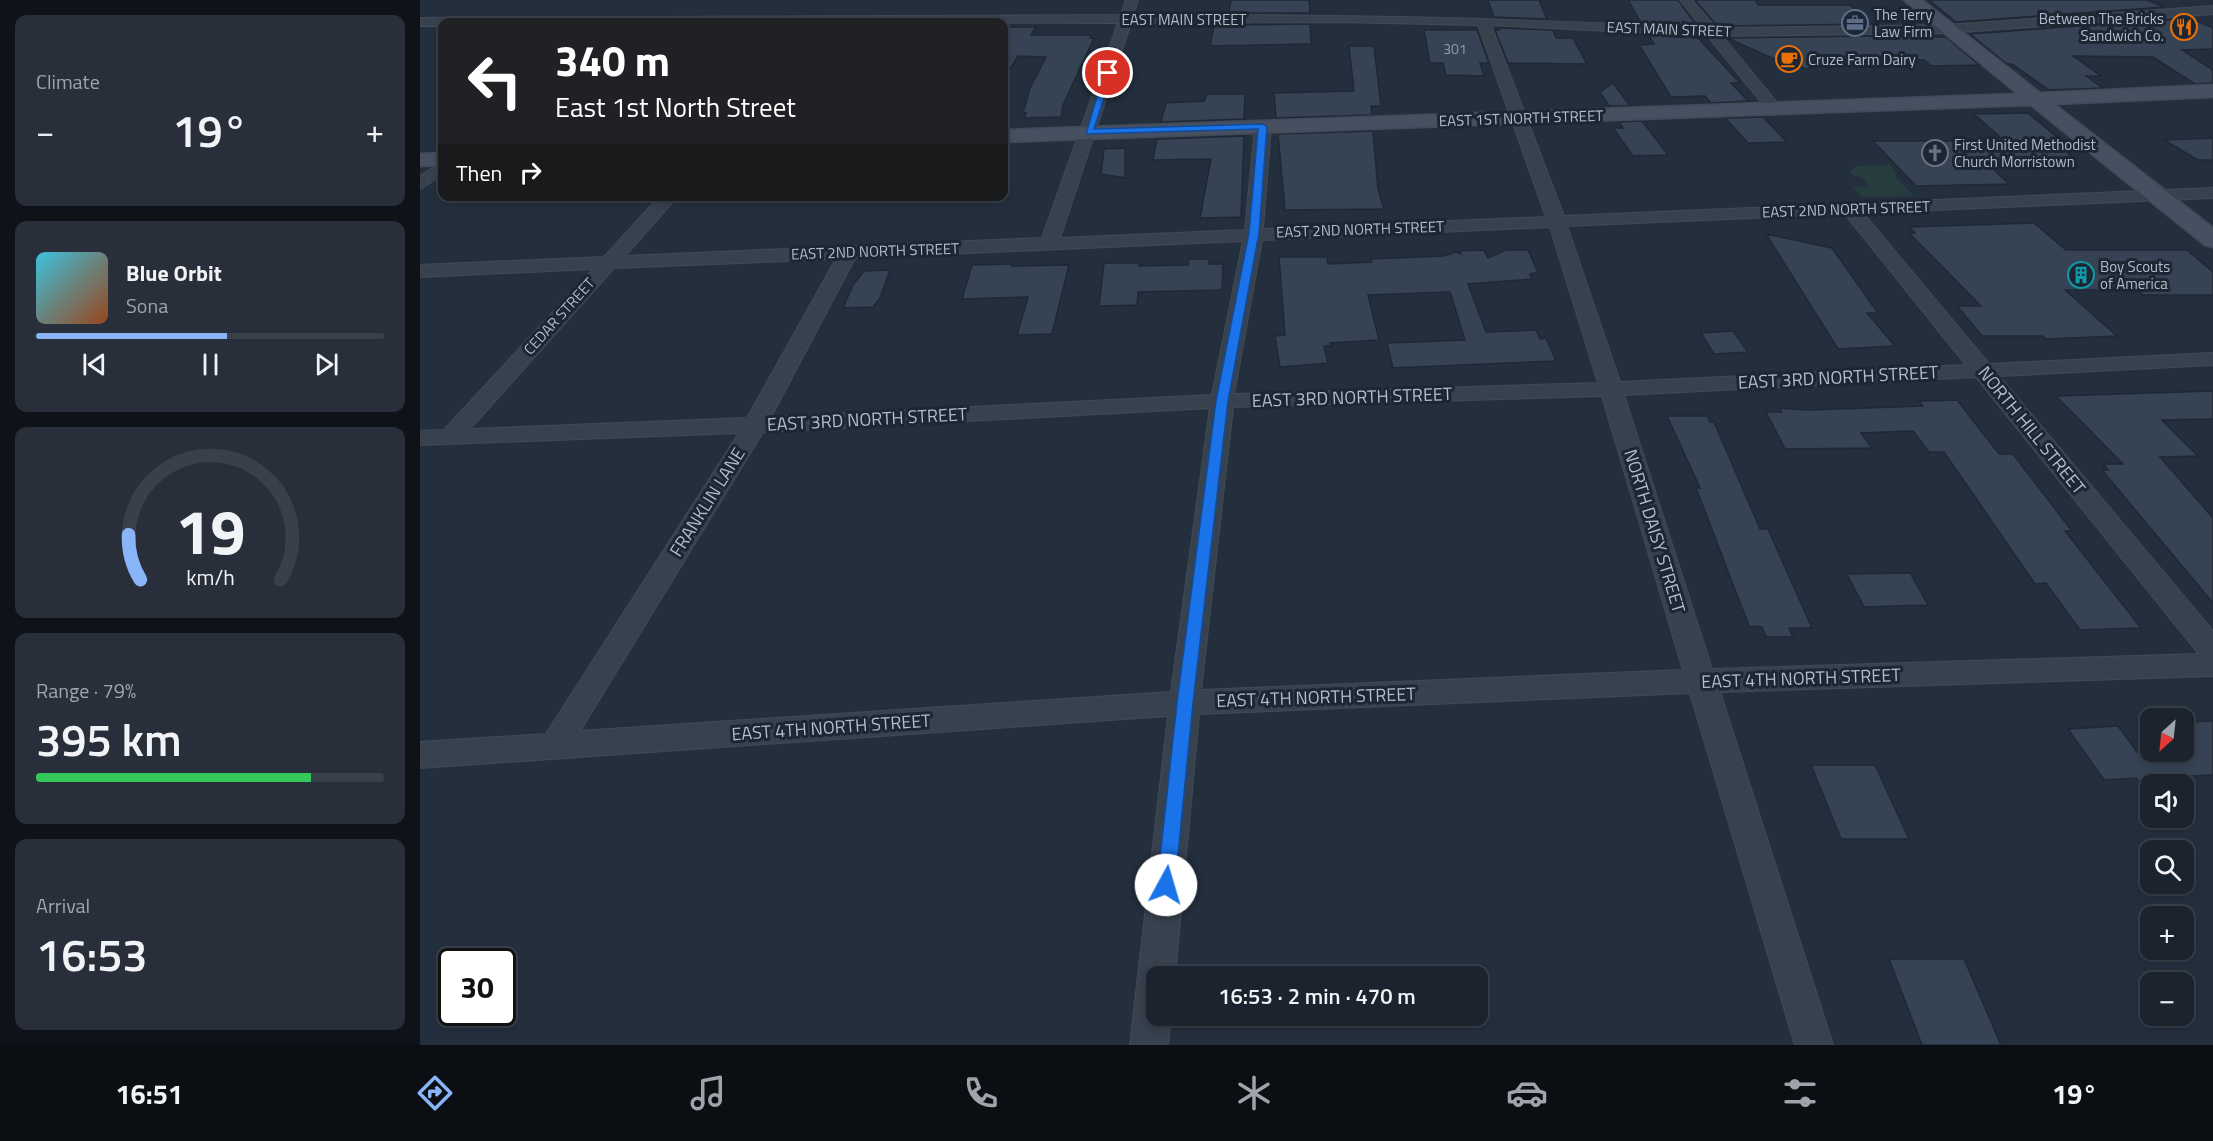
<!DOCTYPE html>
<html lang="en">
<head>
<meta charset="utf-8">
<style>
  :root { --surface:#1b232e; --page:#282f3a; --text:#f1f3f6; --muted:#a0a4aa; --line:#39404a; --accent:#8ab4f8 }
  body { margin:0; font-family:"Titillium Web",sans-serif; background:var(--page); color:var(--text); height:100vh; display:flex; flex-direction:column; font-size:22px; white-space:nowrap }
  * { box-sizing:border-box; margin:0 }
  p { font-size:20px; color:var(--muted) }
  .icon { flex:none; width:33px; height:33px; fill:none; stroke:currentColor; stroke-width:2; stroke-linecap:round; stroke-linejoin:round }
  .map { position:relative; flex:1; overflow:hidden }
  .sheet { display:flex; flex-direction:column; gap:15px; padding:15px; background:#0f1319; width:420px }
  .sheet>* { flex:none }
  .top-card { position:absolute; left:18px; top:18px; width:570px; height:183px; border-radius:12px; box-shadow:0 3px 9px #0003,0 0 0 2px var(--line); background:#202124; color:#fff; overflow:hidden }
  .needle { width:39px; rotate:207deg }
  .tools { position:absolute; left:1720px; top:708px; display:grid; gap:12px }
  .tools a { display:grid; place-items:center; width:54px; height:54px; border-radius:12px; background:var(--surface); box-shadow:0 3px 9px #0003,0 0 0 2px var(--line); font-size:30px }
  .speed { position:absolute; left:18px; top:948px; display:flex; gap:12px; font-size:30px; font-weight:700; text-align:center }
  .speed>* { display:grid; place-content:center; width:78px; height:78px; border-radius:50%; background:var(--surface); box-shadow:0 3px 9px #0003,0 0 0 2px var(--line); line-height:1 }
  .speed .limit { border:3px solid #111; border-radius:9px; background:#fff; color:#111 }
  .pin { position:absolute; display:grid; place-items:center; width:51px; height:51px; color:#fff; margin:-26px; border:3px solid #fff; border-radius:50%; box-shadow:0 2px 6px #0007 }
  .me { position:absolute; width:66px; margin:-33px; rotate:6deg; stroke-linejoin:round; filter:drop-shadow(0 0 4px #0008) }
  .turn { display:flex; align-items:center; gap:21px; height:126px; padding:0 18px; font-size:27px }
  .turn .icon { width:78px; height:78px; stroke-width:2.5 }
  .turn b { display:block; font-size:42px; line-height:51px }
  .then { display:flex; align-items:center; height:57px; padding:0 18px; background:#0003; gap:12px; font-size:22px }
  .big { font-size:45px; font-weight:600; line-height:1.1 }
  .sheet .card { flex:1; display:flex; flex-direction:column; justify-content:center; gap:9px; min-width:0; padding:0 21px; border-radius:12px; background:var(--page) }
  .sheet .dial { align-items:center; gap:0 }
  .dial svg { height:156px; overflow:visible; fill:none; stroke:var(--line); stroke-width:7; stroke-linecap:round; text-anchor:middle }
  .dial text { fill:var(--text); stroke:none }
  .song { display:flex; align-items:center; gap:18px }
  .cover { width:72px; height:72px; border-radius:9px; background:linear-gradient(135deg,hsl(190 70% 55%),hsl(20 70% 35%)) }
  .played { height:6px; border-radius:3px; background:linear-gradient(90deg,var(--accent) 55%,var(--line) 55%) }
  .keys { display:flex; justify-content:space-around; direction:ltr }
  .heat { display:flex; justify-content:space-between; align-items:center; font-size:33px; direction:ltr }
  .charge { height:9px; border-radius:4px; background:linear-gradient(90deg,#34c759 79%,var(--line) 0) }
  .trip { position:absolute; left:726px; top:966px; width:342px; height:60px; border-radius:12px; background:var(--surface); box-shadow:0 3px 9px #0003,0 0 0 2px var(--line); font-weight:600; line-height:60px; text-align:center }
  .dock { display:flex; height:96px; justify-content:space-around; align-items:center; background:#0b0e12; color:var(--muted) }
  .dock .icon { width:42px; height:42px }
  .dock .on { color:var(--accent) }
  .dock b { font-size:27px; color:var(--text) }
  main { display:flex; flex:1; min-height:0 }
  .map>svg:first-child { display:block }
  .green { fill:#263c3f }
  .building { fill:#364354; stroke:#1f2835; stroke-width:1.5 }
  .lines { fill:none; stroke-linecap:round; stroke-linejoin:round }
  .minor-casing { stroke:#414a57; stroke-width:2 }
  .secondary-casing { stroke:#414a57; stroke-width:3 }
  .minor { fill:#38414e; fill-rule:evenodd }
  .secondary { fill:#465061; fill-rule:evenodd }
  .route { fill:#1a73e8; stroke:#114b97; stroke-width:1.5 }
  .labels { text-anchor:middle; dominant-baseline:central; stroke-width:6; stroke-linejoin:round; paint-order:stroke }
  .far-number-label { font-size:14px; fill:#929caa }
  .far-poi-label { font-size:15px; fill:#b4bcc9; stroke:#1d2633; text-anchor:start }
  .far-street-label { font-size:15px; fill:#b4bcc9; stroke:#1d2633 }
  .street-label { font-size:18px; fill:#b4bcc9; stroke:#1d2633 }
</style>
</head>
<body>
<main>
<section class="sheet">
<div class="card"><p>Climate</p>
<div class="heat"><a>−</a><b class="big">19°</b><a>+</a></div>
</div>
<div class="card">
<div class="song"><i class="cover"></i><div><b>Blue Orbit</b><p>Sona</p></div></div>
<div class="played"></div>
<div class="keys"><svg class="icon" aria-label="previous" viewBox="0 0 24 24"><path d="M18 5L8 12l10 7zM5 5v14"/></svg><svg class="icon" aria-label="pause" viewBox="0 0 24 24"><path d="M8 5v14M16 5v14"/></svg><svg class="icon" aria-label="next" viewBox="0 0 24 24"><path d="M6 5l10 7-10 7zM19 5v14"/></svg></div>
</div>
<div class="card dial"><svg viewBox="0 0 100 80">
<path d="M14 69A42 42 0 1 1 86 69"/>
<path d="M14 69A42 42 0 0 1 8 46" stroke="#8ab4f8"/>
<text x="50" y="56" font-size="32" font-weight="700">19</text>
<text x="50" y="72" font-size="11">km/h</text>
</svg></div>
<div class="card"><p>Range · 79%</p><b class="big">395 km</b><div class="charge"></div></div>
<div class="card"><p>Arrival</p><b class="big">16:53</b></div>
</section>
<div class="map">
<svg width="1793" height="1045" viewBox="0 0 1793 1045">
  <rect width="100%" height="100%" fill="#242f3e"/>
  <path class="green" d="M1470,165L1477,173L1475,176L1494,196L1442,197L1433,187H1450L1441,177H1435L1430,171L1436,166Z"/>
  <path class="building" d="M811,0H889L890,13H809Z
    M1068,0H1119L1127,19L1074,17Z
    M1208,0H1258L1277,26L1262,21L1266,25L1221,23Z
    M1275,0H1335L1338,5H1430L1452,24L1297,26Z
    M1509,0H1727L1744,7L1536,22Z
    M1770,18L1793,28V49L1762,50L1793,70V83L1775,84L1733,57L1653,56L1681,76H1666L1683,88L1629,90L1592,64H1587L1550,34Z
    M890,24L891,44L790,46L794,25Z
    M584,27H616L611,35H671L670,38H674L643,105L641,117L604,118L606,113H603L610,88L626,57L598,56L584,79Z
    M1078,28L1133,30L1136,38H1153L1167,64L1088,63L1075,30H1079Z
    M1004,30H1057L1069,63H1060L1064,76L1026,75L1023,63H1010Z
    M1229,35L1278,38L1320,83H1311L1328,101L1291,103L1285,96L1251,97L1219,45L1234,44Z
    M1466,36L1526,37L1559,65L1511,66L1504,60L1412,59L1415,61L1386,69L1369,61L1363,63L1307,38Z
    M929,46H954L961,106H951L952,115L856,118L854,93L934,91Z
    M1193,83L1210,106H1189L1180,92Z
    M787,94H825L824,119L741,122L746,103L784,101Z
    M1608,113L1649,147H1646L1649,150H1644L1654,159H1649L1658,166H1570L1589,184L1496,186L1453,141H1575L1571,138H1581L1554,114Z
    M1343,117L1367,142L1328,143L1305,118Z
    M1222,121L1248,155L1213,156L1193,128H1203L1199,122Z
    M953,131L958,189L964,209L865,210L858,134Z
    M824,136L821,217L780,218L791,159L733,160L737,139Z
    M1793,138V160H1778L1744,140Z
    M705,148V178L681,174L684,149Z
    M1614,223L1646,250H1767L1793,272V295H1723L1718,290H1645L1697,336L1626,339L1622,336H1562L1537,306H1561L1490,234L1495,233L1489,227Z
    M1346,234L1412,248L1458,313H1447L1475,346L1418,349Z
    M1064,250L1068,258L1086,250H1108L1118,272L1110,274L1112,279L1048,284L1066,332L1116,330L1120,339L1126,338L1136,361L973,368L967,343L1045,340L1030,292L948,295L959,340L910,343L911,346H904L908,363L860,367L855,336L865,335L859,257H907L908,264L952,262L951,259L1024,256L1036,252L1041,254L1039,251Z
    M769,259H789V264H803L802,290L718,292L717,305L679,306L684,263H719V266L768,265Z
    M593,264L592,266L649,265L632,334L597,335L608,297L542,299L552,265Z
    M470,270L460,298L453,307L423,308L433,285L444,271Z
    M1313,331L1328,352L1294,354L1281,333Z
    M1793,391V419L1742,420L1778,456L1740,457L1793,518V603L1682,470H1688L1683,464H1703L1636,396Z
    M1537,400L1579,454H1593L1652,531H1645L1721,628L1660,630L1626,583L1615,584L1524,452H1509L1493,431L1441,433L1452,448L1365,449L1346,412H1362L1360,408L1388,410L1503,406L1499,401Z
    M1247,416H1288L1290,422H1294L1340,529H1348L1392,628H1369L1373,637H1346L1342,627L1329,626L1276,488H1280Z
    M1490,573L1508,605L1444,607L1427,574Z
    M1793,721V775L1753,777L1758,784H1721L1716,778L1684,780L1648,729L1698,726L1717,752H1764V722Z
    M1391,765H1455L1489,839H1421Z
    M1469,959H1544L1581,1045H1502Z"/>
  <g class="lines">
    <defs>
      <path id="minor" d="M706,0H718L713,15C904,14 1091,18 1282,28L1260,0H1272L1296,28L1527,25L1793,6V14L1527,33L1302,36L1363,110L1355,115L1350,113L1288,36L1071,25L1144,216L1793,188V198L1443,213L1569,364L1793,353V365L1579,376L1793,631V676L1300,692L1413,1045H1375L1270,693L779,714L755,976H736V1016H751L748,1045H710L748,716L0,768V742L126,734L319,433L0,445V431L24,430L173,269L0,277V265L184,257L240,196H258L205,256L622,238L698,23L22,22V26H0V18L701,15ZM919,22L1058,25L1126,217L843,229L851,127L843,122L835,127L825,230L640,238L711,23ZM1425,214L1546,365L1200,382L1147,226ZM1130,227L1178,383L814,394L842,240ZM823,241L792,395L351,417L435,258ZM416,259L327,418L50,429L194,268ZM1556,377L1779,654L1292,669L1204,395ZM1182,396L1263,670L781,690L813,407ZM790,408L751,692L160,731L343,432Z
        M22,162V175L0,189V176Z"/>
      <path id="secondary" d="M1484,0H1502L1620,93L1793,85V97L1634,104L1793,228V247L1785,245L1611,105L584,142V130L1598,94Z
        M22,153V165L0,166V154Z"/>
    </defs>
    <use href="#minor" class="minor-casing"/>
    <use href="#secondary" class="secondary-casing"/>
    <use href="#minor" class="minor"/>
    <use href="#secondary" class="secondary"/>
  </g>
  <path class="route" d="M688,71L692,73L674,129L843,124L847,127L839,233L808,401L773,703L755,885L753,891L746,894L739,891L737,885L757,703L796,401L829,233L838,129L666,134L684,73Z"/>
  <defs>
    <symbol id="office-ring" viewBox="-11 -11 22 22"><circle r="9.5" fill="#1d2633" stroke="#5c6f8a" stroke-width="1.5"/><path d="M-6-3h4V-5.5h4V-3h4V5H-6ZM-1-4.5V-3h2v-1.5ZM-6 0V1H6V0Z" fill="#5c6f8a"/></symbol>
    <symbol id="restaurant-ring" viewBox="-11 -11 22 22"><circle r="9.5" fill="#1d2633" stroke="#e8710a" stroke-width="1.5"/><path d="M-5-6h1v4h1v-4h1v4h1v-4h1v5L-1.5 .5V6h-2V.5L-5-1ZM5-6V6H3V1.5H1.5Q1.5-4 5-6Z" fill="#e8710a"/></symbol>
    <symbol id="cafe-ring" viewBox="-11 -11 22 22"><circle r="9.5" fill="#1d2633" stroke="#e8710a" stroke-width="1.5"/><path d="M-5.5-4.5H6V0H3Q3 3.5 0 3.5H-2.5Q-5.5 3.5-5.5 0ZM3-3.2v2h1.7v-2ZM-6 4.5H4V6H-6Z" fill="#e8710a"/></symbol>
    <symbol id="church-ring" viewBox="-11 -11 22 22"><circle r="9.5" fill="#1d2633" stroke="#6b7280" stroke-width="1.5"/><path d="M-1.2-6h2.4v3.5h3.3v2.4h-3.3V6h-2.4V-.1h-3.3v-2.4h3.3Z" fill="#6b7280"/></symbol>
    <symbol id="building-ring" viewBox="-11 -11 22 22"><circle r="9.5" fill="#1d2633" stroke="#0f9aa8" stroke-width="1.5"/><path d="M-4-6H4V6H1V3H-1V6H-4ZM-2.5-4.3h1.7v1.8h-1.7ZM.8-4.3h1.7v1.8H.8ZM-2.5-1h1.7V.8h-1.7ZM.8-1h1.7V.8H.8Z" fill="#0f9aa8"/></symbol>
  </defs>
  <g fill-rule="evenodd">
    <use href="#office-ring" x="1420" y="8" width="30" height="30"/>
    <use href="#restaurant-ring" x="1749" y="12" width="30" height="30"/>
    <use href="#cafe-ring" x="1354" y="44" width="30" height="30"/>
    <use href="#church-ring" x="1500" y="138" width="30" height="30"/>
    <use href="#building-ring" x="1646" y="260" width="30" height="30"/>
  </g>
  <g class="labels">
    <g class="far-number-label">
      <text x="1035" y="48">301</text>
    </g>
    <g class="far-poi-label">
      <text x="1454" y="14">The Terry<tspan x="1454" dy="17">Law Firm</tspan></text>
      <text x="1744" y="18" text-anchor="end">Between The Bricks<tspan x="1744" dy="17">Sandwich Co.</tspan></text>
      <text x="1388" y="59">Cruze Farm Dairy</text>
      <text x="1534" y="144">First United Methodist<tspan x="1534" dy="17">Church Morristown</tspan></text>
      <text x="1680" y="266">Boy Scouts<tspan x="1680" dy="17">of America</tspan></text>
    </g>
    <g class="far-street-label">
      <text x="764" y="19">EAST MAIN STREET</text>
      <text transform="translate(1249 29) rotate(2)">EAST MAIN STREET</text>
      <text transform="translate(1101 118) rotate(-2)">EAST 1ST NORTH STREET</text>
      <text transform="translate(1426 209) rotate(-2)">EAST 2ND NORTH STREET</text>
      <text transform="translate(940 229) rotate(-2)">EAST 2ND NORTH STREET</text>
      <text transform="translate(455 251) rotate(-2)">EAST 2ND NORTH STREET</text>
      <text transform="translate(139 316) rotate(-48)">CEDAR STREET</text>
    </g>
    <g class="street-label">
      <text transform="translate(1418 377) rotate(-3)">EAST 3RD NORTH STREET</text>
      <text transform="translate(932 397) rotate(-2)">EAST 3RD NORTH STREET</text>
      <text transform="translate(447 419) rotate(-3)">EAST 3RD NORTH STREET</text>
      <text transform="translate(1612 430) rotate(51)">NORTH HILL STREET</text>
      <text transform="translate(287 502) rotate(-58)">FRANKLIN LANE</text>
      <text transform="translate(1235 531) rotate(73)">NORTH DAISY STREET</text>
      <text transform="translate(1381 678) rotate(-2)">EAST 4TH NORTH STREET</text>
      <text transform="translate(896 697) rotate(-2)">EAST 4TH NORTH STREET</text>
      <text transform="translate(411 727) rotate(-4)">EAST 4TH NORTH STREET</text>
    </g>
  </g>
</svg>
<div class="tools">
<a><svg class="needle" viewBox="-14 -14 28 28"><path d="M0-13l5 13h-10z" fill="#e53935"/><path d="M0 13l5-13h-10z" fill="#a0a4aa"/></svg></a>
<a><svg class="icon" aria-label="sound" viewBox="0 0 24 24"><path d="M4 9h4l5-4v14l-5-4H4zM17 9q2 3 0 6"/></svg></a>
<a><svg class="icon" aria-label="search" viewBox="0 0 24 24"><circle cx="10" cy="10" r="6"/><path d="M15 15l6 6"/></svg></a>
<a>+</a>
<a>−</a>
</div>
<div class="speed"><div class="limit">30</div></div>
<div class="pin" style="left:688px;top:73px;background:#d93025"><svg class="icon" aria-label="arrive" viewBox="0 0 24 24"><path d="M6 21V4h12l-3 4 3 4H6"/></svg></div>
<svg class="me" style="left:746px;top:885px" viewBox="-20 -20 40 40"><circle r="19" fill="#fff"/><path d="M0-13L10 11 0 6-10 11z" fill="#1a73e8"/></svg>
<div class="trip">16:53 · 2 min · 470 m</div>
<div class="top-card">
<div class="turn"><svg class="icon" aria-label="left" viewBox="0 0 24 24"><path d="M17 20v-9H6M10 6l-5 5 5 5"/></svg><div><b>340 m</b>East 1st North Street</div></div>
<div class="then">Then<svg class="icon" aria-label="right" viewBox="0 0 24 24"><path d="M7 20v-9h11M14 6l5 5-5 5"/></svg></div>
</div>
</div>
</main>
<nav class="dock">
<b>16:51</b>
<svg class="icon on" aria-label="directions" viewBox="0 0 24 24"><path d="M12 3l9 9-9 9-9-9zM9 14v-3h6M13 9l2 2-2 2"/></svg>
<svg class="icon" aria-label="music" viewBox="0 0 24 24"><path d="M9 18V5l10-2v13"/><circle cx="6" cy="18" r="3"/><circle cx="16" cy="16" r="3"/></svg>
<svg class="icon" aria-label="phone" viewBox="0 0 24 24"><path d="M5 4h4l2 5-3 2q2 4 5 5l2-3 5 2v4C11 20 4 13 5 4z"/></svg>
<svg class="icon" aria-label="climate" viewBox="0 0 24 24"><path d="M12 3v18M4 7l16 10M4 17L20 7"/></svg>
<svg class="icon" aria-label="car" viewBox="0 0 24 24"><path d="M5 17H2v-5l4-1 3-4h7l3 4 3 1v5h-3M9 17h6M6 11h13"/><circle cx="7" cy="17" r="2"/><circle cx="17" cy="17" r="2"/></svg>
<svg class="icon" aria-label="filters" viewBox="0 0 24 24"><path d="M4 7h16M4 17h16"/><circle cx="9" cy="7" r="2"/><circle cx="15" cy="17" r="2"/></svg>
<b>19°</b>
</nav>
</body>
</html>
